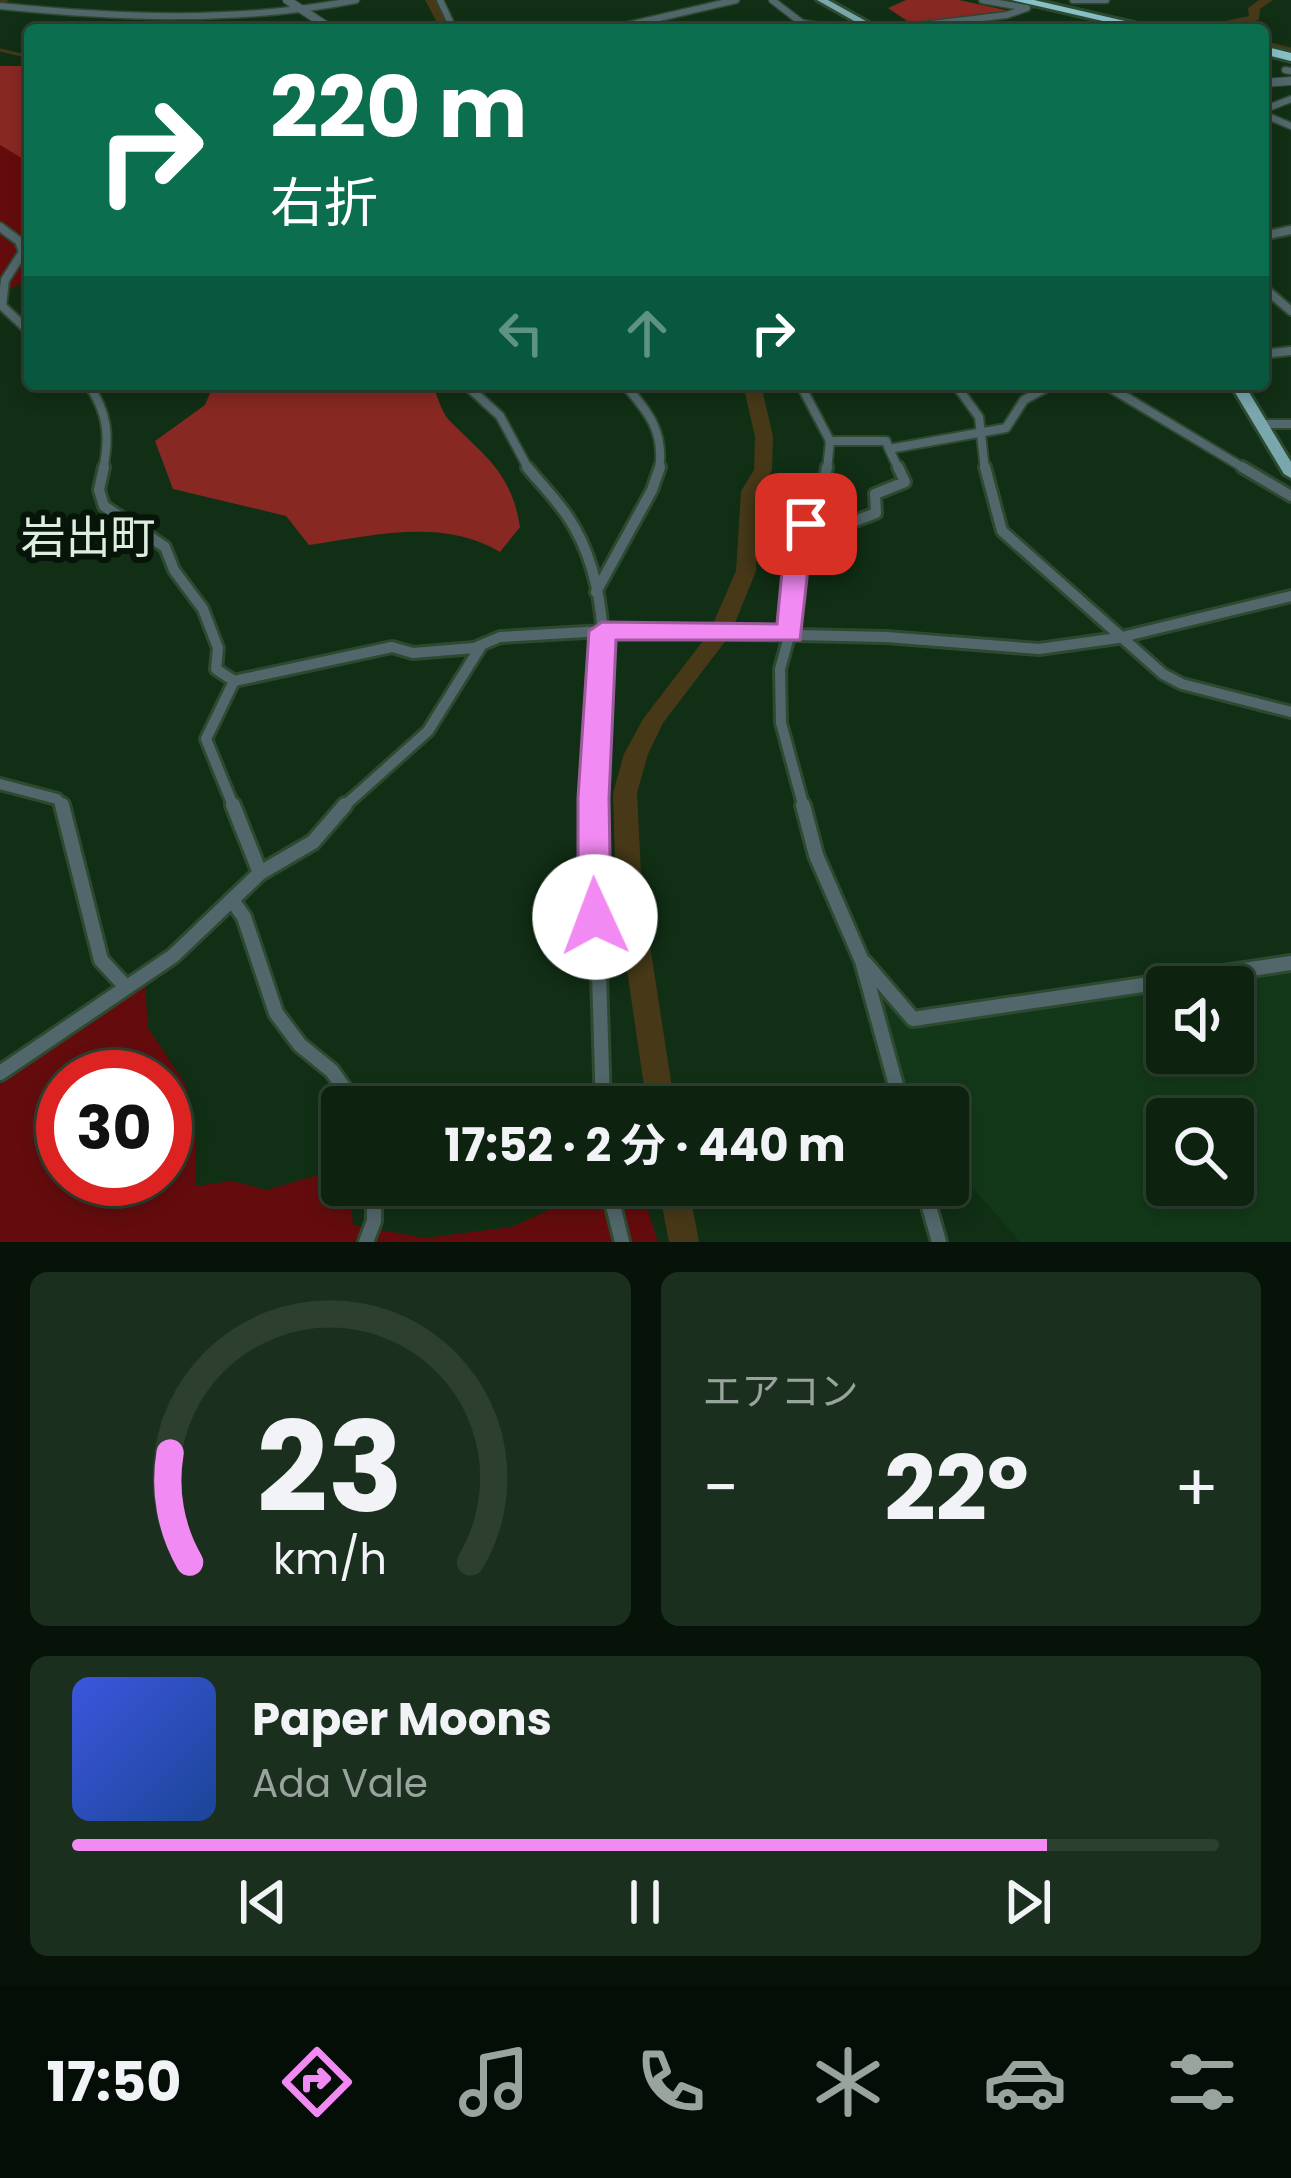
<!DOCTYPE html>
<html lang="ja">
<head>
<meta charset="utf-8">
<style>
  :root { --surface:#0d2310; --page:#1b2f1e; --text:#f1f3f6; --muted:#9aa49f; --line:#2d4030; --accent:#f28af3 }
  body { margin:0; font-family:Poppins,"Noto Sans JP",sans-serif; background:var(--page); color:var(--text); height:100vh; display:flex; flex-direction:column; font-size:45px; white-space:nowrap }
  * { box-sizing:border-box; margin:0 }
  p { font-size:39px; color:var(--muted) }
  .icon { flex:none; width:66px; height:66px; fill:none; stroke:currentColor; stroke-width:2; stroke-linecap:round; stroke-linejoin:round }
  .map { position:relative; height:1242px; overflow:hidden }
  .sheet { display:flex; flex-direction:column; gap:30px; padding:30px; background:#071309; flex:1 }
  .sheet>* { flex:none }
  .banner { position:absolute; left:24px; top:24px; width:1245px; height:366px; border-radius:12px; box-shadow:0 6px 18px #0003,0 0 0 3px var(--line); background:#0b6e4f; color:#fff; overflow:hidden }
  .tools { position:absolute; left:1146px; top:966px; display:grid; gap:24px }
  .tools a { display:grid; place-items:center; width:108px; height:108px; border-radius:12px; background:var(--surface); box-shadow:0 6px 18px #0003,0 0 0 3px var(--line); font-size:60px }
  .speed { position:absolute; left:36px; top:1050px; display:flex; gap:24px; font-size:60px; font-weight:700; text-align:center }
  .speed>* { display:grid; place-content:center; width:156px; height:156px; border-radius:50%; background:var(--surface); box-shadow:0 6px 18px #0003,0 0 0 3px var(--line); line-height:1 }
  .speed .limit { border:18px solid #d22; background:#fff; color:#111 }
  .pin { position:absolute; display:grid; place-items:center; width:102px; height:102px; color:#fff; margin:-51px; border-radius:24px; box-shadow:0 6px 18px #0006 }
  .me { position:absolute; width:132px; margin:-66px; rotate:358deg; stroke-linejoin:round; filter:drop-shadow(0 0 9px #0008) }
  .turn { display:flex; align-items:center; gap:42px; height:252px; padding:0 48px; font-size:54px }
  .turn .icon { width:156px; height:156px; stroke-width:2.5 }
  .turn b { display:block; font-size:84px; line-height:102px }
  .lanes { display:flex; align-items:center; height:114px; padding:0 48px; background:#0003; justify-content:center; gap:60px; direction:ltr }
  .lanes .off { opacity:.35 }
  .big { font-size:90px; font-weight:700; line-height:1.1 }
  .sheet .card { flex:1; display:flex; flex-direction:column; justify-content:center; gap:18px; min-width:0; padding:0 42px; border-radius:18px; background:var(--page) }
  .sheet .dial { align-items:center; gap:0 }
  .dial svg { height:312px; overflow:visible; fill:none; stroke:var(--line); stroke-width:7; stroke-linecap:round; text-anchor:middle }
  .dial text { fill:var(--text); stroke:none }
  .song { display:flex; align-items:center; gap:36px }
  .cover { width:144px; height:144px; border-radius:18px; background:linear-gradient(135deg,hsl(230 70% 55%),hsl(220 70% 35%)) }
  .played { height:12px; border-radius:6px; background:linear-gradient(90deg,var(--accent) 85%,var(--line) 85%) }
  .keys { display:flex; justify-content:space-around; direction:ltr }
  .heat { display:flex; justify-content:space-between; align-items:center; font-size:66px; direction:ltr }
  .sheet .tiles { flex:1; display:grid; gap:30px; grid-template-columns:1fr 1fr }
  .card:last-child { grid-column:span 2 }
  .trip { position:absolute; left:321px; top:1086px; width:648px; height:120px; border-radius:12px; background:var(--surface); box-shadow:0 6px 18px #0003,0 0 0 3px var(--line); font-weight:700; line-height:120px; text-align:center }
  .tab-bar { display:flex; height:192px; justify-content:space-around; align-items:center; background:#050e06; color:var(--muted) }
  .tab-bar .icon { width:84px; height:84px }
  .tab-bar .active { color:var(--accent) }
  .tab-bar b { font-size:54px; color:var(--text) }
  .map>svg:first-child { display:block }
  .built { fill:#133819; fill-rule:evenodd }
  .green { fill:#640c0d; fill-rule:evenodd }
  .forest { fill:#872823 }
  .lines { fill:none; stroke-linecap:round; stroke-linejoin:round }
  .stream { stroke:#473918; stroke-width:3 }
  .river { fill:#473918; fill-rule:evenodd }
  .minor-tunnel { stroke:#2f4c33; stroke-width:6; stroke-dasharray:6 3; stroke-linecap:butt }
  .minor-far3-casing { stroke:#2d4a31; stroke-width:9 }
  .minor-far2-casing { stroke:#2d4a31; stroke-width:12 }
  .minor-far1-casing { stroke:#2d4a31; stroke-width:16 }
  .minor-casing { stroke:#2d4a31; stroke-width:20 }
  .tertiary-casing { stroke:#2d4a31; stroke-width:10 }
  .primary-casing { stroke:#2d4a31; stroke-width:6 }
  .motorway-casing { stroke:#2d4a31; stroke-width:6 }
  .minor-far3 { stroke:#52676b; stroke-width:6 }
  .minor-far2 { stroke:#52676b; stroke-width:8 }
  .minor-far1 { stroke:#52676b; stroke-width:10 }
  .minor { stroke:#52676b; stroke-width:14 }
  .tertiary { stroke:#52676b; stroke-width:8 }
  .primary { fill:#79a7ad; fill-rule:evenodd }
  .motorway { fill:#88c0c8; fill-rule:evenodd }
  .route { fill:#f28af3; stroke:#9d5a9e; stroke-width:3 }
  .labels { text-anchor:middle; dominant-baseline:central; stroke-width:12; stroke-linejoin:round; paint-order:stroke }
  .quarter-label { font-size:45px; fill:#dceedd; stroke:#071409 }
</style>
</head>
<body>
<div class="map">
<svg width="1291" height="1242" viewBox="0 0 1291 1242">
  <rect width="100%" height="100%" fill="#112f15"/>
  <path class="built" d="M1291,966V1242H1020L948,1159V1107H907L870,979L914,1024ZM1167,987H1233V1053H1167ZM1167,1119H1233V1185H1167Z"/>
  <path class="green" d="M0,138L30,157V279L0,294Z
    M145,985L148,1028L186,1085L195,1133L196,1186L232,1181L267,1190L342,1168V1185H350L353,1225L425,1238L512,1227L603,1185H640L658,1242H0V1084ZM63,1077H165V1179H63Z"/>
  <path class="forest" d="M906,0H959L1010,11L913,25L888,8Z
    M0,66H30V163L0,145Z
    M214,384H432C437,394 441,411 448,419C485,457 511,471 520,527L500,552C443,517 372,536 309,545L286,516L173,489L155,441L205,405Z"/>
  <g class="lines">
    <path class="stream" d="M0,2L7,0
      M1221,25L1231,30
      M1263,42L1291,49
      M0,50L30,57"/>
    <path class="river" d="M425,0H437L453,30H441Z
      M1259,0H1273L1260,9L1259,20L1207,30H1181L1249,16L1248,8Z
      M743,384H761L773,437L772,470L759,491L756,571L730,635L663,723L648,754L637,793L642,894L675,1107H647L616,894L613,793L624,754L643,719L709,633L736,571L741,491L754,470L755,437Z
      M658,1185H688L699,1242H669Z"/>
    <path class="minor-tunnel" d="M1031,6L1049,0"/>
    <defs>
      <path id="minor-far3" d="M440,0L454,30
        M772,0L802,23L845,30
        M982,0L1026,8
        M1073,0H1106
        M0,6C117,18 240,23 356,0
        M607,30L736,0
        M882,30L1007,15L1027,8
        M1285,70L1291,71
        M1263,110L1291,99
        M1263,114L1291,126"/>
      <path id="minor-far2" d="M0,227L19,241L23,252L5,280L2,306L30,332
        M1263,236L1291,230
        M1263,287L1291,311
        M1263,354L1291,351
        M88,384C108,413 110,436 103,470
        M465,384L500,416L529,470
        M624,384C648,411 665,432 659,470
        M800,384L830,441L827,470
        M955,384L979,417L985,470
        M1104,384L1247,470
        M1264,424H1291
        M830,441H886L889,449L1006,428L1024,400L1053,384
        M889,449L899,470"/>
      <path id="minor-far1" d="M104,467L99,490L104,506L165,547L174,570L203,609L218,648L216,669L234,681L392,647L413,653L474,648L500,637L603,631L886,637L1039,649L1118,638L1291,596
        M527,467C540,483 556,499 568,517C623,599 599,716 594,808
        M985,467L1002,531L1163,674L1182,684L1291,712
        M1242,467L1291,496
        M798,551L828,549L834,529L876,513L875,494L905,482L898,467
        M596,592L652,490L660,467
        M0,784L57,799L64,808
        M234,808L206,739L234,681
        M342,808L428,731L481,646
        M804,808L781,723L780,669L790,633L798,548L822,494L827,467"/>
      <path id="minor" d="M62,805L101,960L126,987
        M233,805L260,873
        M594,805L603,1107
        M803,805L816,855L862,961L902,1107
        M232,900L244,917L276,1013L300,1045L332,1071L357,1107
        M865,963L913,1019L1291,963
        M0,1073L173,956L260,873L313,842L345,805
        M608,1185L622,1242
        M923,1185L939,1242
        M366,1242L374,1221V1185"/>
      <path id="tertiary" d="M287,0L333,30
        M1263,83L1291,81"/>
      <path id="primary" d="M817,0H828L882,30H870Z
        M1230,384H1244L1291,462V478L1284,474Z"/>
      <path id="motorway" d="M1012,0H1034L1164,30H1142Z
        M1263,46L1291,53V61L1263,54Z"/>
    </defs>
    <use href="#minor-far3" class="minor-far3-casing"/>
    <use href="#minor-far2" class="minor-far2-casing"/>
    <use href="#minor-far1" class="minor-far1-casing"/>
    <use href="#minor" class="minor-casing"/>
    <use href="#tertiary" class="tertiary-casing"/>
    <use href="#primary" class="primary-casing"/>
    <use href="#motorway" class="motorway-casing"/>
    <use href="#minor-far3" class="minor-far3"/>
    <use href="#minor-far2" class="minor-far2"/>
    <use href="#minor-far1" class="minor-far1"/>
    <use href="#minor" class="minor"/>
    <use href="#tertiary" class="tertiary"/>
    <use href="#primary" class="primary"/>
    <use href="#motorway" class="motorway"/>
  </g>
  <path class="route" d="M806,516L819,524L810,551L800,640H616L609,798L611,917L606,927L595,930L583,927L578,917V798L589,631L602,622L777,624L784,551L794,524Z"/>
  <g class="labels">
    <g class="quarter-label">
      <text x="88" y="537">岩出町</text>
    </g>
  </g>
</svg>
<div class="tools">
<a><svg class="icon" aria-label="sound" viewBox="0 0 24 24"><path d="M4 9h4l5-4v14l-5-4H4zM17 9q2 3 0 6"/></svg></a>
<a><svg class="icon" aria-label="search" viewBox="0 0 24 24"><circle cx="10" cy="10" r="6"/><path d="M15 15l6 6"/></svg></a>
</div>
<div class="speed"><div class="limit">30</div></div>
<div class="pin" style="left:806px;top:524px;background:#d93025"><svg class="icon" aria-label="arrive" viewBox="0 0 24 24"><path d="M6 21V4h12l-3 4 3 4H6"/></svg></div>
<svg class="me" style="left:595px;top:917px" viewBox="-20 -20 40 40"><circle r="19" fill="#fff"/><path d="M0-13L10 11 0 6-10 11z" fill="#f28af3"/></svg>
<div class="trip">17:52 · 2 分 · 440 m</div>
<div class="banner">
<div class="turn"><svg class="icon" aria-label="right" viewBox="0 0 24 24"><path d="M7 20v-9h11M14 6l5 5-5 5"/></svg><div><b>220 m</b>右折</div></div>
<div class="lanes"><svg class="icon off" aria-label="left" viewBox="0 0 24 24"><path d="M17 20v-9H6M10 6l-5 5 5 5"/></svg><svg class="icon off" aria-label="ahead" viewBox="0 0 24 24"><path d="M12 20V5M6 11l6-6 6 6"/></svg><svg class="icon" aria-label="right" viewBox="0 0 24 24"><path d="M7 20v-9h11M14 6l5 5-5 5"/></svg></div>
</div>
</div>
<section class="sheet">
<div class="tiles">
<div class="card dial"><svg viewBox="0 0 100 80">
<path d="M14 69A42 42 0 1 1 86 69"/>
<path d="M14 69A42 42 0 0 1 9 41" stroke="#f28af3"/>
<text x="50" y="56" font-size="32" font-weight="700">23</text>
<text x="50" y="72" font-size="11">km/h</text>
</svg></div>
<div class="card"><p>エアコン</p>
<div class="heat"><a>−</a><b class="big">22°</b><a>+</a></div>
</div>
<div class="card">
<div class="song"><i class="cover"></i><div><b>Paper Moons</b><p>Ada Vale</p></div></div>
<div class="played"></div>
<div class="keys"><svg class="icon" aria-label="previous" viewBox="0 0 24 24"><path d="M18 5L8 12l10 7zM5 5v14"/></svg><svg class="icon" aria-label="pause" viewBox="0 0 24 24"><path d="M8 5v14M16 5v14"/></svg><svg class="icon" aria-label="next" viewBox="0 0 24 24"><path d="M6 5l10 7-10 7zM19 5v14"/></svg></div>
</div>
</div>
</section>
<nav class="tab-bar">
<b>17:50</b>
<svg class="icon active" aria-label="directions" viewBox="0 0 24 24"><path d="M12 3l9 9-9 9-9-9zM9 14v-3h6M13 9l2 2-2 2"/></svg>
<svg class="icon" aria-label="music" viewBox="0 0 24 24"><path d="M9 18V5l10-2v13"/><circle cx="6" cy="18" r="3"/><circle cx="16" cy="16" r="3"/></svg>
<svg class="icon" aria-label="phone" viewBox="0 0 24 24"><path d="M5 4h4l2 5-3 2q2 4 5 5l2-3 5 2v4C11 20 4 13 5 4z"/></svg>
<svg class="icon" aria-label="climate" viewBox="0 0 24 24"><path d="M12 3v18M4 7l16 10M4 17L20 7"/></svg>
<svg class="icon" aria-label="car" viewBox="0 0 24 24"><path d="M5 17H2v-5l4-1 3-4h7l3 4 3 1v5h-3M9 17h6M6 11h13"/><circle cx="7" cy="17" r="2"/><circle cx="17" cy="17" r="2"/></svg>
<svg class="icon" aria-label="filters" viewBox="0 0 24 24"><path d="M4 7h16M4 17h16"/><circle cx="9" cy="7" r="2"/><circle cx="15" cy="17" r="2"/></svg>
</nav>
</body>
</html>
